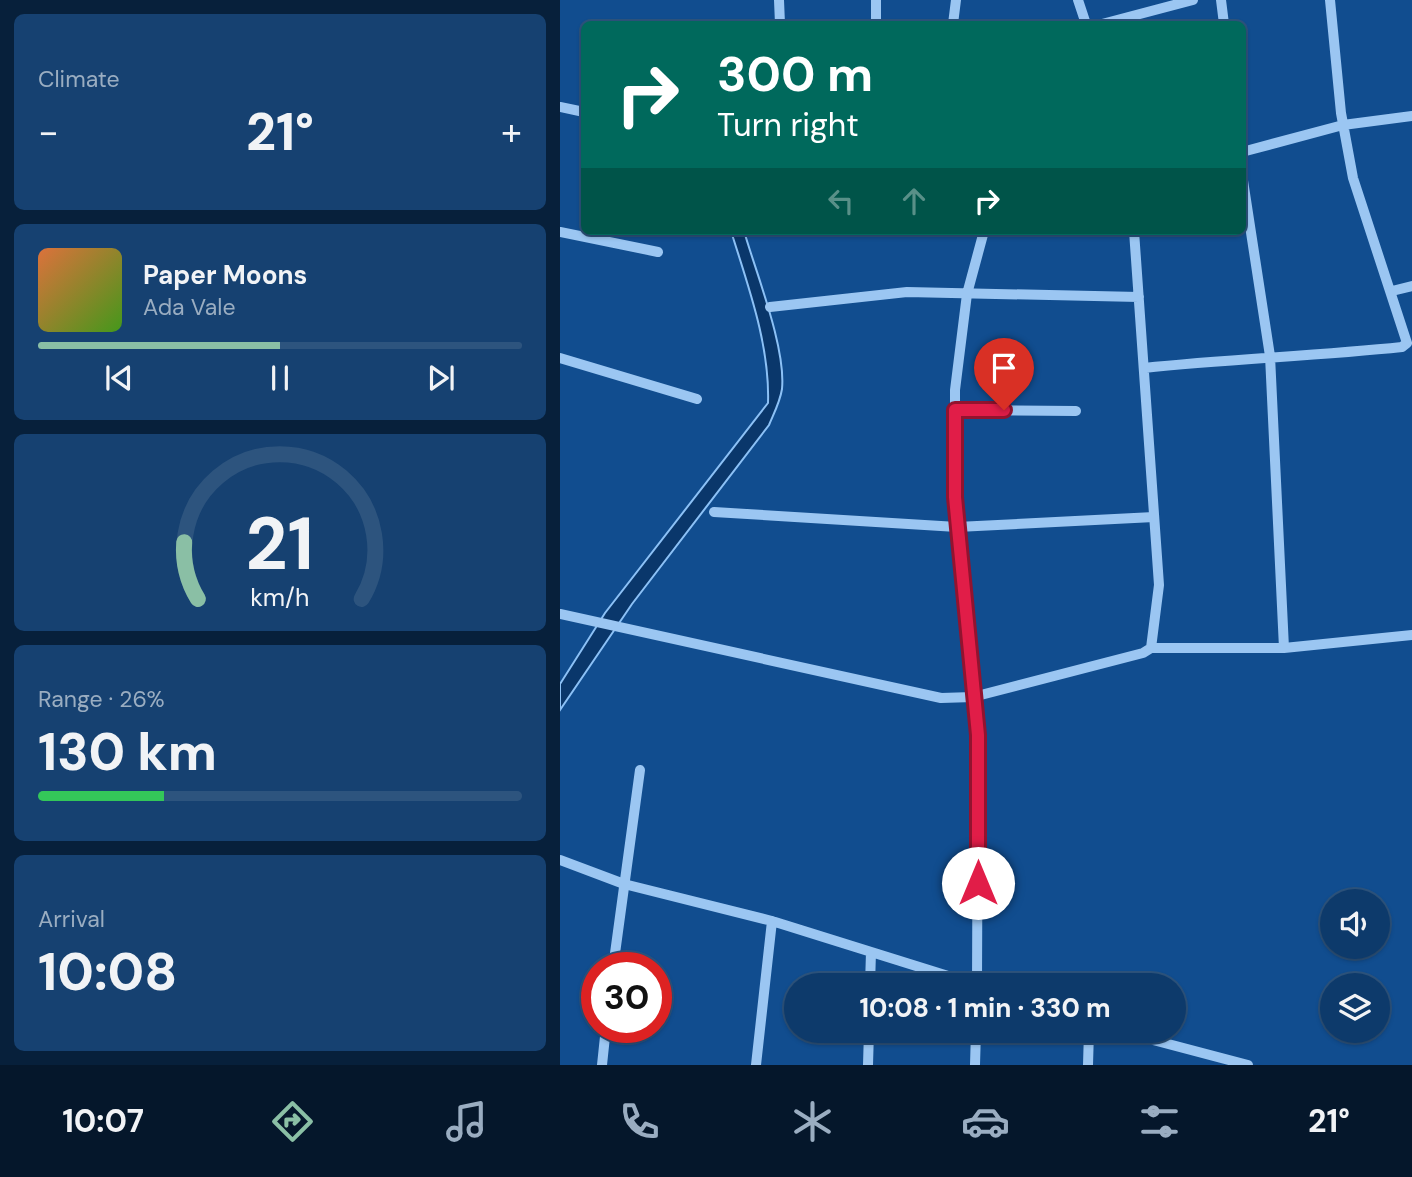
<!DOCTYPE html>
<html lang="en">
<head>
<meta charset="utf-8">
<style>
  :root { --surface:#0d3a6b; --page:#164171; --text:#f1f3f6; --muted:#9aadc1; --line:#2d547e; --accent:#8abfa5 }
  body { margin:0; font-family:"DM Sans",sans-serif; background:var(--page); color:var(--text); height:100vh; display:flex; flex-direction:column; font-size:26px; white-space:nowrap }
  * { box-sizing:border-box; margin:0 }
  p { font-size:23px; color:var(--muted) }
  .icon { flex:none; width:38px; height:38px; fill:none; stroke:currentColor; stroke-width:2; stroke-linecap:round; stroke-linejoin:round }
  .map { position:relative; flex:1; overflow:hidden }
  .panel { display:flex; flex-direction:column; gap:14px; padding:14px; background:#07203b; width:560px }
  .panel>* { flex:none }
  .top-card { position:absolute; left:21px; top:21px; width:665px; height:214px; border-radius:10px; box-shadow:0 2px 5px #0004,0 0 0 2px var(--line); background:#00695c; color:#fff; overflow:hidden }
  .buttons { position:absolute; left:760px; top:889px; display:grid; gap:14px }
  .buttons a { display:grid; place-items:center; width:70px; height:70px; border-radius:50%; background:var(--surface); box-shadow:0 2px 5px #0004,0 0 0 2px var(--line); font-size:35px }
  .speed { position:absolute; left:21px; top:952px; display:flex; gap:14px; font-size:35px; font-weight:700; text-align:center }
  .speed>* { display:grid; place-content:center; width:91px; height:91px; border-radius:50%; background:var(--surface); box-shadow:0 2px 5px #0004,0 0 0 2px var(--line); line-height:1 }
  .speed .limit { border:10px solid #d22; background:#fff; color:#111 }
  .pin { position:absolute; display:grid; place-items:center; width:60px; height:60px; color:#fff; margin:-72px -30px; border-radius:50% 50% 50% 0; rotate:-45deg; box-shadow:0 0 7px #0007 }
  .pin .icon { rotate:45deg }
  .me { position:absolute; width:77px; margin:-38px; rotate:0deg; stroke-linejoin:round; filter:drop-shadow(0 0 5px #0008) }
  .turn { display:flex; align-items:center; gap:24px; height:147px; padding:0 21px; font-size:32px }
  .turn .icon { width:91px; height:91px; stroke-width:2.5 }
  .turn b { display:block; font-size:49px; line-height:60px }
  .lanes { display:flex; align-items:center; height:66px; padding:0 21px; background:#0003; justify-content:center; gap:35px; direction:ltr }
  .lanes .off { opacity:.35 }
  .big { font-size:52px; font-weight:800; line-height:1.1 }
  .panel .card { flex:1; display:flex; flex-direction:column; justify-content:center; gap:10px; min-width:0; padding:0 24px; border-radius:10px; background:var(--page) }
  .panel .dial { align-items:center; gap:0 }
  .dial svg { height:182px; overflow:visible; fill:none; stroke:var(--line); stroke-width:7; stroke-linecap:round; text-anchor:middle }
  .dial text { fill:var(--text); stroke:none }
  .song { display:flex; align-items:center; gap:21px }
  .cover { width:84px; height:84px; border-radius:10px; background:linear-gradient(135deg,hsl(20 70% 55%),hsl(100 70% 35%)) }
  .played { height:7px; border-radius:4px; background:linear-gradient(90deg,var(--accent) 50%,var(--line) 50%) }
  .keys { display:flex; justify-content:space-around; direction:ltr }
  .heat { display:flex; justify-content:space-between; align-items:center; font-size:38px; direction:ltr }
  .charge { height:10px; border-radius:5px; background:linear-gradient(90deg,#34c759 26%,var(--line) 0) }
  .trip { position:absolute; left:224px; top:973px; width:402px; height:70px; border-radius:35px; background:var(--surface); box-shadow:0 2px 5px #0004,0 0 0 2px var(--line); font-weight:800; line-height:70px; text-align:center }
  .dock { display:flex; height:112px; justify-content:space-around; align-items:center; background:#05172b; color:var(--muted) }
  .dock .icon { width:49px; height:49px }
  .dock .active { color:var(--accent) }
  .dock b { font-size:32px; color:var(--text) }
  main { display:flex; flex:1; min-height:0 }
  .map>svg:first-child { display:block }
  .water { fill:#0a376b; stroke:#8cc1f6; stroke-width:2 }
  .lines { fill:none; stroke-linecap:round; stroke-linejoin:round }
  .minor { stroke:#9bc6f2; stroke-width:10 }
  .route-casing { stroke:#92132f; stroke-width:18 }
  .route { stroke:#e11d48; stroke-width:12 }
</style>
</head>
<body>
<main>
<section class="panel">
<div class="card"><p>Climate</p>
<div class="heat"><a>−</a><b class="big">21°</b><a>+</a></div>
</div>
<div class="card">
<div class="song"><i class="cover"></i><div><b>Paper Moons</b><p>Ada Vale</p></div></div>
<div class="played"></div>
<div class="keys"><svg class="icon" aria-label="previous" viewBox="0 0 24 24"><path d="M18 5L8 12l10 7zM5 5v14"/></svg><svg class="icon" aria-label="pause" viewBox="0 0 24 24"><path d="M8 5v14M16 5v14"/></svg><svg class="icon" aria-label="next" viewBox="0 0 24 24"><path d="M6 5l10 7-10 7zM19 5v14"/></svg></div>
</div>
<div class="card dial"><svg viewBox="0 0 100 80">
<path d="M14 69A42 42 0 1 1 86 69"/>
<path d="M14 69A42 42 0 0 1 8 44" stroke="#8abfa5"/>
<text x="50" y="56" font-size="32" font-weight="700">21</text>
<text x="50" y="72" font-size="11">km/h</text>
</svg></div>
<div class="card"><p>Range · 26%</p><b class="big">130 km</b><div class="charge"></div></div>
<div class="card"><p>Arrival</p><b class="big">10:08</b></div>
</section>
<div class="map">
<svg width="852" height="1065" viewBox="0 0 852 1065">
  <rect width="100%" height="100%" fill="#114d8f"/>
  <path class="water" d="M171,231H184C196,273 226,347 222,389C220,402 214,413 209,425L72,604L0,710V684L45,613L208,403C210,345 188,286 171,231Z"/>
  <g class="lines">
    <path class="minor" d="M219,0L220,24
      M316,0V24
      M518,0L526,24
      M661,0L664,24
      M393,24L396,0
      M542,24L633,0
      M0,107L24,112
      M682,152L783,125L852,116
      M682,174L710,356L724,648
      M0,232L98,252
      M832,291L852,286
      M210,307L347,292L579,297
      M0,358L137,399
      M584,368C670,359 756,356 842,347L847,343L793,178L781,113L770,0
      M395,410L516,411
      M154,512L397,527L594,517
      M0,614L381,698L413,697L583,653L591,648L599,585L574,231
      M591,648H724L852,635
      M0,860L64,884L212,921L417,985
      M53,968L80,770
      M310,985L311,952
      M417,985L418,735L395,497V390L407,294L424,231
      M559,1031L688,1065
      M42,1065L46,1027
      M196,1065L212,921
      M308,1065L309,1031
      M415,1065L416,1031
      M528,1065L529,1031"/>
  </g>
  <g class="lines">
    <defs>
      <path id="route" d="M418,883V735L395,497V410H444"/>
    </defs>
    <use href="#route" class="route-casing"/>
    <use href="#route" class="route"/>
  </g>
</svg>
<div class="buttons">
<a><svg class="icon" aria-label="sound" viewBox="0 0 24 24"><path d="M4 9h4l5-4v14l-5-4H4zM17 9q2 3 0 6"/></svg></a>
<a><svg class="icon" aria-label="layers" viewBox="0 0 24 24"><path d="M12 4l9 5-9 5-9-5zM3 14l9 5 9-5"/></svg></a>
</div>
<div class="speed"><div class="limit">30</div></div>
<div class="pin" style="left:444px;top:410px;background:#d93025"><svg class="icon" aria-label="arrive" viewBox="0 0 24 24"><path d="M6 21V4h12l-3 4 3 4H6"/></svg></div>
<svg class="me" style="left:418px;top:883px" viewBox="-20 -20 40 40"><circle r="19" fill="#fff"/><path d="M0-13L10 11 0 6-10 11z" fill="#e11d48"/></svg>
<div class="trip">10:08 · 1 min · 330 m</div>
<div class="top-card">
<div class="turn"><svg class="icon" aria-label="right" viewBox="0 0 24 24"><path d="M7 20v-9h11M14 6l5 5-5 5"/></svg><div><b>300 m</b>Turn right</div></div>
<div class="lanes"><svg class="icon off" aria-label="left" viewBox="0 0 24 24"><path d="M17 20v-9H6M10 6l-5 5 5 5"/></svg><svg class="icon off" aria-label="ahead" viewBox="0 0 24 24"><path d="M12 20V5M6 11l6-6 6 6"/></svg><svg class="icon" aria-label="right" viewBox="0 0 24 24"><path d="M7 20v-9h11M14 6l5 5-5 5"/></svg></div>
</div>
</div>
</main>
<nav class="dock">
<b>10:07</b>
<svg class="icon active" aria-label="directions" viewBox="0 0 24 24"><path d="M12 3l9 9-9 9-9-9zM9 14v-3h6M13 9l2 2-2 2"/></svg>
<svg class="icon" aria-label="music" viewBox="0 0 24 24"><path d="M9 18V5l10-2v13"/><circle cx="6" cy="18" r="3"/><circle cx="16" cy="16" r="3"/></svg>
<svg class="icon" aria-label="phone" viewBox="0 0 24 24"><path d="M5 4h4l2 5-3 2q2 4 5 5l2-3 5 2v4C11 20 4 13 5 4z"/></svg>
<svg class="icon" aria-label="climate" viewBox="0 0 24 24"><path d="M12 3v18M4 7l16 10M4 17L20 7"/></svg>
<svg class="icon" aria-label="car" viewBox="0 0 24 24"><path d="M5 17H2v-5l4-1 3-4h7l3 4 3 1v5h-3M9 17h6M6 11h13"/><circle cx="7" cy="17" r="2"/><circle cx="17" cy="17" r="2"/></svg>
<svg class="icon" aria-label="filters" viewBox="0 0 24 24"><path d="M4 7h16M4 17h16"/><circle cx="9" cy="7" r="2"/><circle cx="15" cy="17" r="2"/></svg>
<b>21°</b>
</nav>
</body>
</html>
